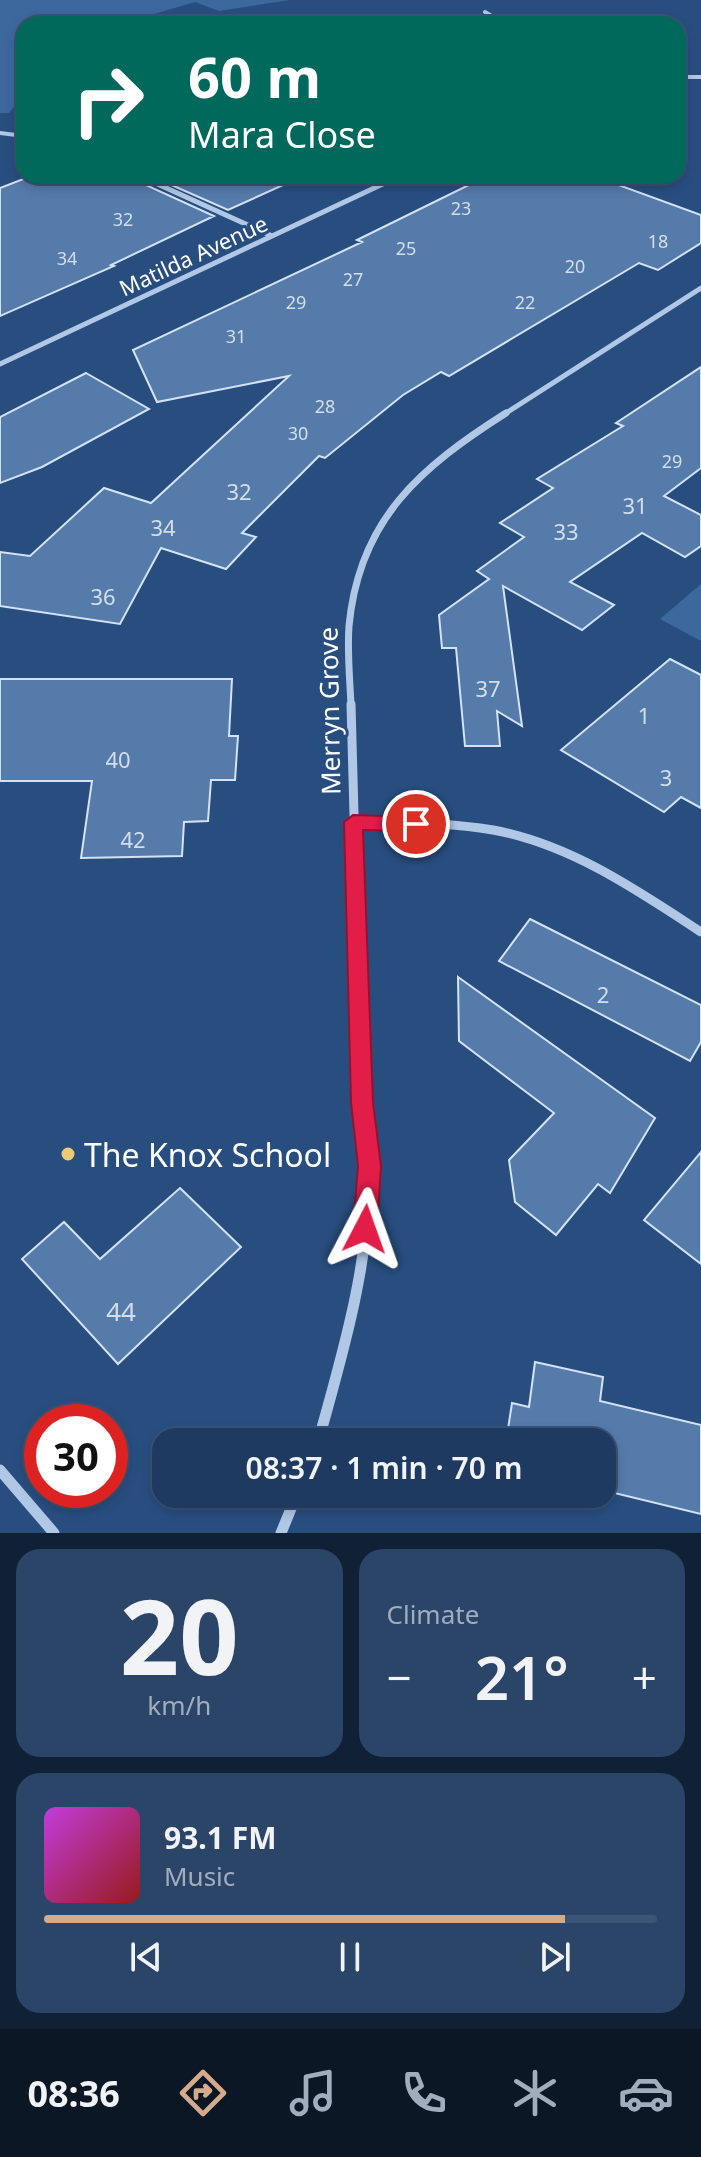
<!DOCTYPE html>
<html lang="en">
<head>
<meta charset="utf-8">
<style>
  :root { --surface:#1e3a60; --page:#2b4569; --text:#f1f3f6; --muted:#a1adbd; --line:#3c5475; --accent:#d6ab8b }
  body { margin:0; font-family:"Noto Sans",sans-serif; background:var(--page); color:var(--text); height:100vh; display:flex; flex-direction:column; font-size:30px; white-space:nowrap }
  * { box-sizing:border-box; margin:0 }
  p { font-size:26px; color:var(--muted) }
  .icon { flex:none; width:44px; height:44px; fill:none; stroke:currentColor; stroke-width:2; stroke-linecap:round; stroke-linejoin:round }
  .map { position:relative; height:1533px; overflow:hidden }
  .panel { display:flex; flex-direction:column; gap:16px; padding:16px; background:#102035; flex:1 }
  .panel>* { flex:none }
  .top-card { position:absolute; left:16px; top:16px; width:670px; height:168px; border-radius:24px; box-shadow:0 4px 12px #0003,0 0 0 2px var(--line); background:#00695c; color:#fff; overflow:hidden }
  .speed { position:absolute; left:24px; top:1404px; display:flex; gap:16px; font-size:40px; font-weight:700; text-align:center }
  .speed>* { display:grid; place-content:center; width:104px; height:104px; border-radius:50%; background:var(--surface); box-shadow:0 4px 12px #0003,0 0 0 2px var(--line); line-height:1 }
  .speed .limit { border:12px solid #d22; background:#fff; color:#111 }
  .pin { position:absolute; display:grid; place-items:center; width:68px; height:68px; color:#fff; margin:-34px; border:4px solid #fff; border-radius:50%; box-shadow:0 2px 8px #0007 }
  .me { position:absolute; width:88px; margin:-44px; rotate:4deg; stroke-linejoin:round; filter:drop-shadow(0 0 6px #0008) }
  .turn { display:flex; align-items:center; gap:28px; height:168px; padding:0 40px; font-size:36px }
  .turn .icon { width:104px; height:104px; stroke-width:2.5 }
  .turn b { display:block; font-size:56px; line-height:68px }
  .big { font-size:60px; font-weight:600; line-height:1.1 }
  .panel .tile { flex:1; display:flex; flex-direction:column; justify-content:center; gap:12px; min-width:0; padding:0 28px; border-radius:24px; background:var(--page) }
  .panel .dial { align-items:center; gap:0 }
  .dial b { font-size:104px; line-height:1 }
  .song { display:flex; align-items:center; gap:24px }
  .cover { width:96px; height:96px; border-radius:12px; background:linear-gradient(135deg,hsl(290 70% 55%),hsl(0 70% 35%)) }
  .played { height:8px; border-radius:4px; background:linear-gradient(90deg,var(--accent) 85%,var(--line) 85%) }
  .keys { display:flex; justify-content:space-around; direction:ltr }
  .heat { display:flex; justify-content:space-between; align-items:center; font-size:44px; direction:ltr }
  .panel .tiles { flex:1; display:grid; gap:16px; grid-template-columns:1fr 1fr }
  .tile:last-child { grid-column:span 2 }
  .trip { position:absolute; left:152px; top:1428px; width:464px; height:80px; border-radius:24px; background:var(--surface); box-shadow:0 4px 12px #0003,0 0 0 2px var(--line); font-weight:600; line-height:80px; text-align:center }
  .menu { display:flex; height:128px; justify-content:space-around; align-items:center; background:#0c1726; color:var(--muted) }
  .menu .icon { width:56px; height:56px }
  .menu .on { color:var(--accent) }
  .menu b { font-size:36px; color:var(--text) }
  .map>svg:first-child { display:block }
  .green { fill:#3d689d }
  .building { fill:#557bab; stroke:#d3e2f5; stroke-width:2 }
  .lines { fill:none; stroke-linecap:round; stroke-linejoin:round }
  .street-far4 { stroke:#b0c8e6; stroke-width:4 }
  .street-far3 { stroke:#b0c8e6; stroke-width:5 }
  .street-far2 { stroke:#b0c8e6; stroke-width:7 }
  .street-far1 { stroke:#b0c8e6; stroke-width:9 }
  .street { stroke:#b0c8e6; stroke-width:11 }
  .route { fill:#e11d48; stroke:#92132f; stroke-width:2 }
  .poi-dot { fill:#edcb76; stroke:#284e80; stroke-width:3 }
  .labels { text-anchor:middle; dominant-baseline:central; stroke-width:6; stroke-linejoin:round; paint-order:stroke }
  .far-number-label { font-size:18px; fill:#d4deea }
  .far-street-label { font-size:22px; fill:#fff; stroke:#284e80 }
  .number-label { font-size:22px; fill:#d4deea }
  .street-label { font-size:26px; fill:#fff; stroke:#284e80 }
  .near-number-label { font-size:26px; fill:#d4deea }
  .near-poi-label { font-size:32px; fill:#fff; stroke:#284e80; text-anchor:start }
</style>
</head>
<body>
<div class="map">
<svg width="701" height="1533" viewBox="0 0 701 1533">
  <rect width="100%" height="100%" fill="#284e80"/>
  <path class="green" d="M0,0H290L219,11L195,2L120,24H24V95L9,113H0Z
    M701,584V641L660,619Z"/>
  <path class="building" d="M31,176H134L137,181L214,216L111,265L114,266L0,316V188Z
    M151,176H303L228,210Z
    M487,176H594L701,215V243L658,270L639,263L449,376L441,372L403,395L325,458L319,456L242,533L256,537L226,569L161,548L120,624L0,606V552L30,556L104,488L151,503L289,376L157,402L133,350L362,242L357,240Z
    M701,367V468L664,496L701,515V546L685,557L642,533L570,582L614,605L582,630L503,586L522,726L497,711L500,746H465L456,648H442L439,615L489,579L477,571L524,537L500,523L553,488L537,479L623,426L616,423Z
    M86,373L149,409L42,467L0,483V417Z
    M670,659L701,675V808L681,797L664,812L561,750Z
    M0,679H232L229,736H238L235,780H211L208,821L184,822L182,856L81,858L92,781H0Z
    M530,919L701,1005V1042L690,1061L499,961Z
    M458,977L655,1118L610,1193L598,1184L556,1235L515,1202L509,1160L554,1113L459,1041Z
    M701,1152V1264L644,1220Z
    M180,1188L241,1247L118,1364L22,1259L64,1222L100,1259Z
    M535,1362L603,1377L600,1401L701,1425V1514L602,1490V1442H506L512,1403L529,1407Z"/>
  <g class="lines">
    <path class="street-far4" d="M485,12L505,24
      M678,77H701
      M0,133L24,136
      M139,176L157,184
      M383,184L400,176"/>
    <path class="street-far3" d="M153,182L272,236
      M0,364L387,182
      M503,415L701,288"/>
    <path class="street-far2" d="M351,706C350,680 347,652 349,626C359,519 421,467 506,413"/>
    <path class="street-far1" d="M351,704L361,1072
      M353,822C400,823 447,822 493,830C570,844 637,890 701,932"/>
    <path class="street" d="M318,1442C343,1353 370,1261 370,1167C370,1135 362,1103 361,1070
      M0,1470L54,1533
      M281,1533L297,1494"/>
  </g>
  <path class="route" d="M353,815L416,817L426,824L416,831L363,830L373,1102L381,1166L377,1229L373,1237L365,1240L356,1237L353,1229L358,1166L351,1102L344,822Z"/>
  <circle class="poi-dot" cx="68" cy="1154" r="8"/>
  <g class="labels">
    <g class="far-number-label">
      <text x="461" y="208">23</text>
      <text x="123" y="219">32</text>
      <text x="658" y="241">18</text>
      <text x="406" y="248">25</text>
      <text x="67" y="258">34</text>
      <text x="575" y="266">20</text>
      <text x="353" y="279">27</text>
      <text x="296" y="302">29</text>
      <text x="525" y="302">22</text>
      <text x="236" y="336">31</text>
      <text x="325" y="406">28</text>
      <text x="298" y="433">30</text>
      <text x="672" y="461">29</text>
    </g>
    <g class="far-street-label">
      <text transform="translate(193 255) rotate(-25)">Matilda Avenue</text>
    </g>
    <g class="number-label">
      <text x="239" y="491">32</text>
      <text x="635" y="505">31</text>
      <text x="163" y="527">34</text>
      <text x="566" y="531">33</text>
      <text x="103" y="596">36</text>
      <text x="488" y="688">37</text>
      <text x="644" y="715">1</text>
      <text x="118" y="759">40</text>
      <text x="666" y="777">3</text>
      <text x="133" y="839">42</text>
      <text x="603" y="994">2</text>
    </g>
    <g class="street-label">
      <text transform="translate(329 711) rotate(-91)">Merryn Grove</text>
    </g>
    <g class="near-number-label">
      <text x="121" y="1311">44</text>
    </g>
    <g class="near-poi-label">
      <text x="84" y="1154">The Knox School</text>
    </g>
  </g>
</svg>
<div class="speed"><div class="limit">30</div></div>
<div class="pin" style="left:416px;top:824px;background:#d93025"><svg class="icon" aria-label="arrive" viewBox="0 0 24 24"><path d="M6 21V4h12l-3 4 3 4H6"/></svg></div>
<svg class="me" style="left:365px;top:1229px" viewBox="-20 -20 40 40"><path d="M0-17L14 15 0 8-14 15z" fill="#e11d48" stroke="#fff" stroke-width="4"/></svg>
<div class="trip">08:37 · 1 min · 70 m</div>
<div class="top-card">
<div class="turn"><svg class="icon" aria-label="right" viewBox="0 0 24 24"><path d="M7 20v-9h11M14 6l5 5-5 5"/></svg><div><b>60 m</b>Mara Close</div></div>
</div>
</div>
<section class="panel">
<div class="tiles">
<div class="tile dial"><b>20</b><p>km/h</p></div>
<div class="tile"><p>Climate</p>
<div class="heat"><a>−</a><b class="big">21°</b><a>+</a></div>
</div>
<div class="tile">
<div class="song"><i class="cover"></i><div><b>93.1 FM</b><p>Music</p></div></div>
<div class="played"></div>
<div class="keys"><svg class="icon" aria-label="previous" viewBox="0 0 24 24"><path d="M18 5L8 12l10 7zM5 5v14"/></svg><svg class="icon" aria-label="pause" viewBox="0 0 24 24"><path d="M8 5v14M16 5v14"/></svg><svg class="icon" aria-label="next" viewBox="0 0 24 24"><path d="M6 5l10 7-10 7zM19 5v14"/></svg></div>
</div>
</div>
</section>
<nav class="menu">
<b>08:36</b>
<svg class="icon on" aria-label="directions" viewBox="0 0 24 24"><path d="M12 3l9 9-9 9-9-9zM9 14v-3h6M13 9l2 2-2 2"/></svg>
<svg class="icon" aria-label="music" viewBox="0 0 24 24"><path d="M9 18V5l10-2v13"/><circle cx="6" cy="18" r="3"/><circle cx="16" cy="16" r="3"/></svg>
<svg class="icon" aria-label="phone" viewBox="0 0 24 24"><path d="M5 4h4l2 5-3 2q2 4 5 5l2-3 5 2v4C11 20 4 13 5 4z"/></svg>
<svg class="icon" aria-label="climate" viewBox="0 0 24 24"><path d="M12 3v18M4 7l16 10M4 17L20 7"/></svg>
<svg class="icon" aria-label="car" viewBox="0 0 24 24"><path d="M5 17H2v-5l4-1 3-4h7l3 4 3 1v5h-3M9 17h6M6 11h13"/><circle cx="7" cy="17" r="2"/><circle cx="17" cy="17" r="2"/></svg>
</nav>
</body>
</html>
